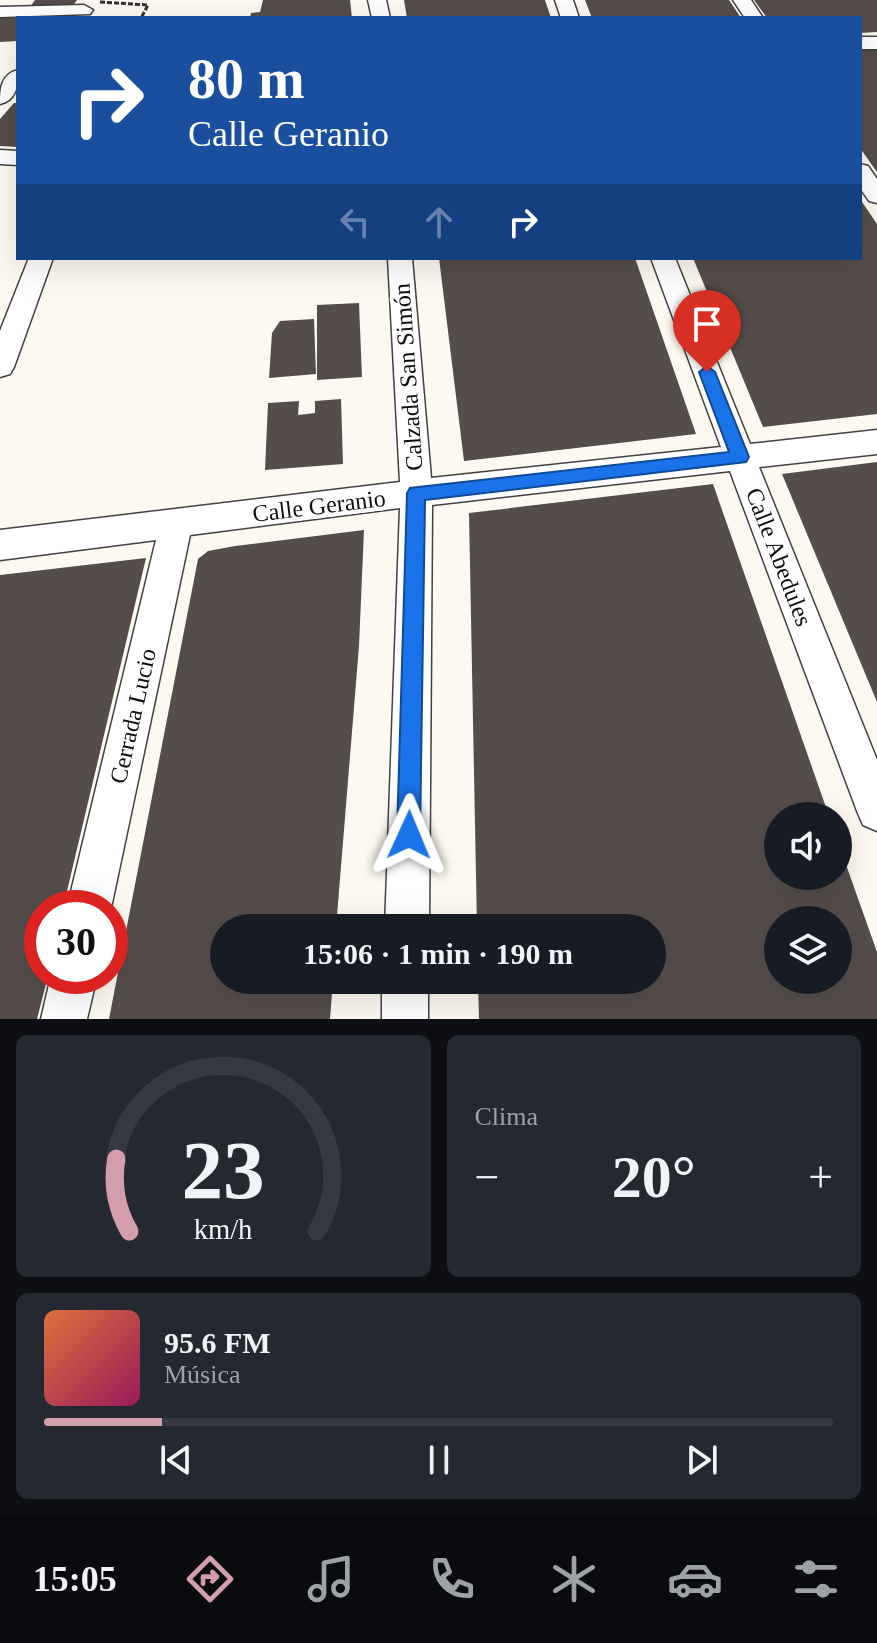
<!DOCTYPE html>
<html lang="es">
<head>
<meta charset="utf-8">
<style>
  :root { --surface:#171b24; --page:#242831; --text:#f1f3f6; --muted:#9ea1a6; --line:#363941; --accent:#d49dab }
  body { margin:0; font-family:Georgia,serif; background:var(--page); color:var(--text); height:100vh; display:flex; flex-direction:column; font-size:30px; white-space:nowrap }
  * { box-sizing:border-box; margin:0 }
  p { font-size:26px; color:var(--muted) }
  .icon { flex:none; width:44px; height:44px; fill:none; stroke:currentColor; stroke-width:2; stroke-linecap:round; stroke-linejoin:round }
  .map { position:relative; height:1019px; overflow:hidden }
  .details { display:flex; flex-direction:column; gap:16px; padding:16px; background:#0d0f14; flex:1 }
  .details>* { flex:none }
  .top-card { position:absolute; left:16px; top:16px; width:846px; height:244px; border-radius:0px; box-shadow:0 8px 32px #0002; background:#1a4fa0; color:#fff; overflow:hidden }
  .fabs { position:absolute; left:764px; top:802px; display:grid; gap:16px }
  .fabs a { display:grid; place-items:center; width:88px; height:88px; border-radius:50%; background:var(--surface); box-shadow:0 8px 32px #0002; font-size:40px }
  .speed { position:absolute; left:24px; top:890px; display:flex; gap:16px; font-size:40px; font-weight:700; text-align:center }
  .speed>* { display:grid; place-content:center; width:104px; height:104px; border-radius:50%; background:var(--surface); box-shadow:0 8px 32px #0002; line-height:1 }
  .speed .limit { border:12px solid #d22; background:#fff; color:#111 }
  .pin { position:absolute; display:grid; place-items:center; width:68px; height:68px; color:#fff; margin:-82px -34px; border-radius:50% 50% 50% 0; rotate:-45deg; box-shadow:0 0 8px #0007 }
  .pin .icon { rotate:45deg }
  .me { position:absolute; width:88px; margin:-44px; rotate:1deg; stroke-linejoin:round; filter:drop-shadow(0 0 6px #0008) }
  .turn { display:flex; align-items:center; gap:28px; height:168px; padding:0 40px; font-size:36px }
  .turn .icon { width:104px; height:104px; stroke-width:2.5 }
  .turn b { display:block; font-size:56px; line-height:68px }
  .lanes { display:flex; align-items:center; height:76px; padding:0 40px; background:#0003; justify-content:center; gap:40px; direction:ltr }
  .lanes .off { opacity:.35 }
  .big { font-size:60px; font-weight:700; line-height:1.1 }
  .details .widget { flex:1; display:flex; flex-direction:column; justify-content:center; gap:12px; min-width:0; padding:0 28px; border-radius:12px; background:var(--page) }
  .details .dial { align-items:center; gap:0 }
  .dial svg { height:208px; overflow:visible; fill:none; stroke:var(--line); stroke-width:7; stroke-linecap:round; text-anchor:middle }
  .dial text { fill:var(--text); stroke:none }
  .song { display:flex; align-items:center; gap:24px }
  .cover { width:96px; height:96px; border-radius:12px; background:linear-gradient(135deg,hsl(20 70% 55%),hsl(330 70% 35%)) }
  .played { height:8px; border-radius:4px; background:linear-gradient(90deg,var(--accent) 15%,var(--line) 15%) }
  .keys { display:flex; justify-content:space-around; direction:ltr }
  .heat { display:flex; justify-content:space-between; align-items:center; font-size:44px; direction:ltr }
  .details .tiles { flex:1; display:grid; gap:16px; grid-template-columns:1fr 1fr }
  .widget:last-child { grid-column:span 2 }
  .trip { position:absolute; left:210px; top:914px; width:456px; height:80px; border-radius:40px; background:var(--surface); box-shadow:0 8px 32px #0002; font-weight:700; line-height:80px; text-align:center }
  .menu { display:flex; height:128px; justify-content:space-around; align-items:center; background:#090b0e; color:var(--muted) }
  .menu .icon { width:56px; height:56px }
  .menu .selected { color:var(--accent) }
  .menu b { font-size:36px; color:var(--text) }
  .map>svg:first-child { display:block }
  .building { fill:#554d4b; fill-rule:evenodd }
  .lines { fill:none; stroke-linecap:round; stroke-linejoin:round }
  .street-casing { stroke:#414141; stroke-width:3 }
  .path { stroke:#303030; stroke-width:3; stroke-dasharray:5 2; stroke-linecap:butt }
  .street { fill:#fff; fill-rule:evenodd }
  .route { fill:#1a73e8; stroke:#114b97; stroke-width:2 }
  .labels { text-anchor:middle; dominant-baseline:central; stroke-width:8; stroke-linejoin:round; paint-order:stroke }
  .street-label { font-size:24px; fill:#0e0e0e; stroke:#fff }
</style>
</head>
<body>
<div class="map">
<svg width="877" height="1019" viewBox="0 0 877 1019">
  <rect width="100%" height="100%" fill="#fdf9f0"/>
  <path class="building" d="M35,0H77L72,7H30Z
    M263,0H350L352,18H250L251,13L260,12Z
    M404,0H545L551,18H407Z
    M585,0H729L741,18H592Z
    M754,0H877V32L860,33V18H767Z
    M64,13L61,18H18V41L0,42V15Z
    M860,50H877V172L860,148Z
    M14,103H18V147L0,146V119Z
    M860,199L877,224V414L763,427L693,258H860Z
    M439,258H635L696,434L464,461Z
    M359,303L362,377L317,380V305Z
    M314,319L316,374L269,378L272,333L280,321Z
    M341,399L343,464L265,470L268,403L299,401L298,415L315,413V401Z
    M877,462V702L782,474Z
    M713,484L829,816H778V876H838V842L877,952V1019H479L478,980H652V928H477L469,513ZM778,920H838V980H778Z
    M364,530L359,646L336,928H224V980H333L330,1019H109L198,559L208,551L235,546Z
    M146,558L63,908H42V976H48L37,1019H0V575Z"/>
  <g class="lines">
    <defs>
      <path id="street" d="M368,0H386L390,18H372Z
        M555,0H573L579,18H561Z
        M733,0H751L763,18H745Z
        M84,5L93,10L90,14L0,17V7Z
        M860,37H877V49H860Z
        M18,70C18,85 17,100 0,104C0,89 1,74 18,70Z
        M0,150L18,151V165L0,164Z
        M860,164L868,166L877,179V203L869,201L860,188Z
        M29,258H53L14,367L10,374L0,377V331Z
        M388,258H412L431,478L721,447L651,258H675L750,444L877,430V454L759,467L877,760V831L863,825L857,811L730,471L432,505L429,928H385L400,508L190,535L111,908H67L156,540L0,560V530L400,482Z
        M51,976H97L87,1019H41Z
        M382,980H428V1019H382Z"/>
    </defs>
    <use href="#street" class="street-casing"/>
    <path class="path" d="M100,2L148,5L141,18"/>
    <use href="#street" class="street"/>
  </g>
  <path class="route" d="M707,366L715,372L749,457L746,462L425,500L420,835L417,843L409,847L400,843L397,835L407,493L410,488L729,452L699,372Z"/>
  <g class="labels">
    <g class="street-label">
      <text transform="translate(408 377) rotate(-94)">Calzada San Simón</text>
      <text transform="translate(319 506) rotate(-7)">Calle Geranio</text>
      <text transform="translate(779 557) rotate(69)">Calle Abedules</text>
      <text transform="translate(133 716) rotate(-77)">Cerrada Lucio</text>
    </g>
  </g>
</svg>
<div class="fabs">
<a><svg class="icon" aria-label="sound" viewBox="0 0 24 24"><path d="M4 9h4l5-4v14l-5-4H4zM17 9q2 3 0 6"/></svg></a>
<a><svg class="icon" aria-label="layers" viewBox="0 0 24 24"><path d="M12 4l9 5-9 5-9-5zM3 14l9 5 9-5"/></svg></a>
</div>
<div class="speed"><div class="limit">30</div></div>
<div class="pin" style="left:707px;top:372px;background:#d93025"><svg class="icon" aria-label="arrive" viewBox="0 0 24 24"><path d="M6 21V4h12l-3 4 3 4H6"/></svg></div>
<svg class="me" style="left:409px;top:835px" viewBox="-20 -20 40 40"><path d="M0-17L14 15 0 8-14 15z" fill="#1a73e8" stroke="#fff" stroke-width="4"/></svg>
<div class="trip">15:06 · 1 min · 190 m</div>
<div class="top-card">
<div class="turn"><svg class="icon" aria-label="right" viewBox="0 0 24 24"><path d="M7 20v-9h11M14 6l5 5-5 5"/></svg><div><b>80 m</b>Calle Geranio</div></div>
<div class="lanes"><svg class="icon off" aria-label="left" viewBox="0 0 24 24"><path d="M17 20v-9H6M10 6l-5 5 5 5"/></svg><svg class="icon off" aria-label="ahead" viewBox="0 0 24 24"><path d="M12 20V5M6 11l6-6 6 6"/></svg><svg class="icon" aria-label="right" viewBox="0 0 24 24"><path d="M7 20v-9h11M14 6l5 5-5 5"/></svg></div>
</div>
</div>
<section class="details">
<div class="tiles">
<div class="widget dial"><svg viewBox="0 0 100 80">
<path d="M14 69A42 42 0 1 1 86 69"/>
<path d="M14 69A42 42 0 0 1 9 41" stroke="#d49dab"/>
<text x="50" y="56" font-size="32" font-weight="700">23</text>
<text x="50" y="72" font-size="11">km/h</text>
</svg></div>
<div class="widget"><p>Clima</p>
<div class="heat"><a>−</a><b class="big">20°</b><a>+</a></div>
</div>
<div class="widget">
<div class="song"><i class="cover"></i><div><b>95.6 FM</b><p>Música</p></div></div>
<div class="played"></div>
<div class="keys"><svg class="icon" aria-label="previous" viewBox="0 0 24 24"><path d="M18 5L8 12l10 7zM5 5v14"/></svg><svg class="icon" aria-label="pause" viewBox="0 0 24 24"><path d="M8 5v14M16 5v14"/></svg><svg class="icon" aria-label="next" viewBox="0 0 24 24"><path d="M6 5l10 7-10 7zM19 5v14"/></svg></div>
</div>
</div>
</section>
<nav class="menu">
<b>15:05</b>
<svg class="icon selected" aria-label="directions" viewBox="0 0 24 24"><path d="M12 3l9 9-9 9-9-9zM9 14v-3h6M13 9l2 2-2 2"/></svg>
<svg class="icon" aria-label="music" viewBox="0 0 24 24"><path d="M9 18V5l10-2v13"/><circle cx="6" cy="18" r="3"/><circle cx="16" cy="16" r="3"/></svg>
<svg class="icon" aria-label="phone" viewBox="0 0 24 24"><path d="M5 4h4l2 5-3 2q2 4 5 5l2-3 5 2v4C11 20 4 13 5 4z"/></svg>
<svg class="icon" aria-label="climate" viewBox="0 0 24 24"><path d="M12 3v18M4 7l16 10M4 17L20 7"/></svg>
<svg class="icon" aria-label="car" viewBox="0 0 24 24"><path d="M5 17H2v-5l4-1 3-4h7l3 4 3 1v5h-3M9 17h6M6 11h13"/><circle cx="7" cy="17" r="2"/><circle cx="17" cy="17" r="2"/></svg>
<svg class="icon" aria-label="filters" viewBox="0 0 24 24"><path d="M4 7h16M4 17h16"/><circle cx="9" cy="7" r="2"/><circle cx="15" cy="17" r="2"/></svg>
</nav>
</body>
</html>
